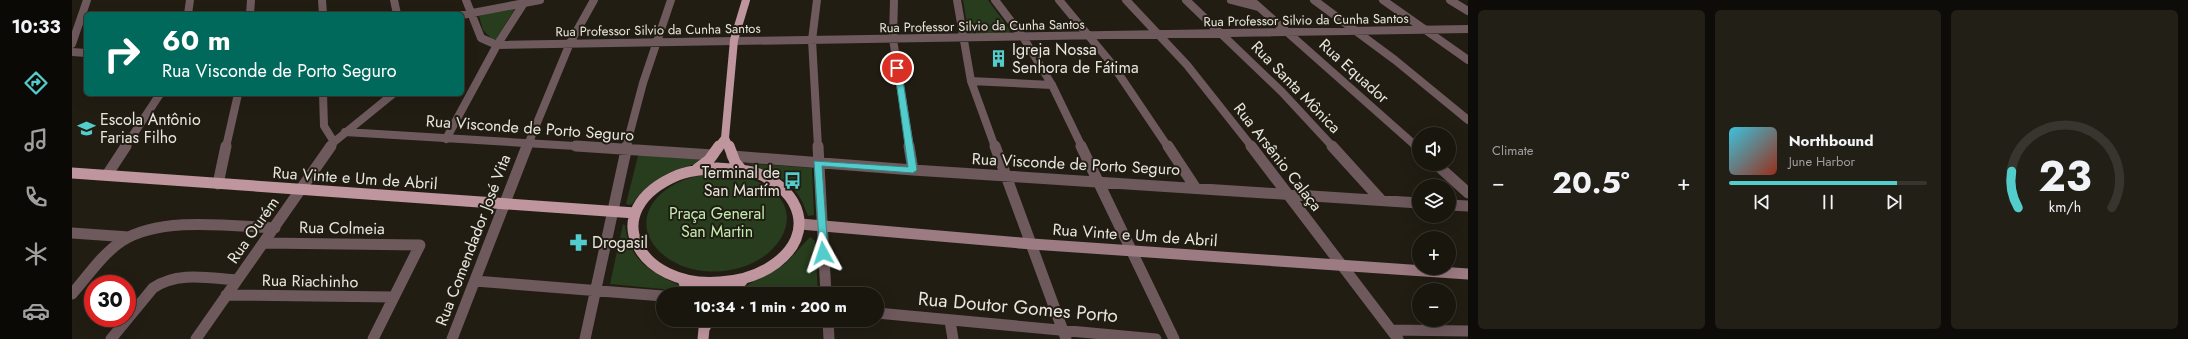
<!DOCTYPE html>
<html lang="en">
<head>
<meta charset="utf-8">
<style>
  :root { --surface:#19160e; --page:#221f17; --text:#f1f3f6; --muted:#9f9f9e; --line:#37352e; --accent:#52cdcc }
  body { margin:0; font-family:Jost,sans-serif; background:var(--page); color:var(--text); height:100vh; display:flex; flex-direction:column; font-size:15px; white-space:nowrap }
  * { box-sizing:border-box; margin:0 }
  p { font-size:13px; color:var(--muted) }
  .icon { flex:none; width:22px; height:22px; fill:none; stroke:currentColor; stroke-width:2; stroke-linecap:round; stroke-linejoin:round }
  .map { position:relative; flex:1; overflow:hidden }
  .sheet { display:flex; flex-direction:column; gap:10px; padding:10px; background:#0e0c08; width:720px }
  .sheet>* { flex:none }
  .hud { position:absolute; left:12px; top:12px; width:380px; height:84px; border-radius:6px; box-shadow:0 4px 16px #0002,0 0 0 1px var(--line); background:#00695c; color:#fff; overflow:hidden }
  .controls { position:absolute; left:1340px; top:127px; display:grid; gap:8px }
  .controls a { display:grid; place-items:center; width:44px; height:44px; border-radius:50%; background:var(--surface); box-shadow:0 4px 16px #0002,0 0 0 1px var(--line); font-size:20px }
  .speed { position:absolute; left:12px; top:275px; display:flex; gap:8px; font-size:20px; font-weight:700; text-align:center }
  .speed>* { display:grid; place-content:center; width:52px; height:52px; border-radius:50%; background:var(--surface); box-shadow:0 4px 16px #0002,0 0 0 1px var(--line); line-height:1 }
  .speed .limit { border:6px solid #d22; background:#fff; color:#111 }
  .pin { position:absolute; display:grid; place-items:center; width:34px; height:34px; color:#fff; margin:-17px; border:2px solid #fff; border-radius:50%; box-shadow:0 1px 4px #0007 }
  .me { position:absolute; width:44px; margin:-22px; rotate:355deg; stroke-linejoin:round; filter:drop-shadow(0 0 3px #0008) }
  .turn { display:flex; align-items:center; gap:14px; height:84px; padding:0 12px; font-size:18px }
  .turn .icon { width:52px; height:52px; stroke-width:2.5 }
  .turn b { display:block; font-size:28px; line-height:34px }
  .big { font-size:30px; font-weight:700; line-height:1.1 }
  .sheet .card { flex:1; display:flex; flex-direction:column; justify-content:center; gap:6px; min-width:0; padding:0 14px; border-radius:6px; background:var(--page) }
  .sheet .dial { align-items:center; gap:0 }
  .dial svg { height:104px; overflow:visible; fill:none; stroke:var(--line); stroke-width:7; stroke-linecap:round; text-anchor:middle }
  .dial text { fill:var(--text); stroke:none }
  .song { display:flex; align-items:center; gap:12px }
  .cover { width:48px; height:48px; border-radius:6px; background:linear-gradient(135deg,hsl(190 70% 55%),hsl(10 70% 35%)) }
  .played { height:4px; border-radius:2px; background:linear-gradient(90deg,var(--accent) 85%,var(--line) 85%) }
  .keys { display:flex; justify-content:space-around; direction:ltr }
  .heat { display:flex; justify-content:space-between; align-items:center; font-size:22px; direction:ltr }
  .sheet .tiles { flex:1; display:grid; gap:10px; grid-template-columns:repeat(3,1fr) }
  .trip { position:absolute; left:584px; top:287px; width:228px; height:40px; border-radius:20px; background:var(--surface); box-shadow:0 4px 16px #0002,0 0 0 1px var(--line); font-weight:700; line-height:40px; text-align:center }
  main { display:flex; flex:1; min-height:0 }
  .dock { display:flex; flex-direction:column; width:72px; justify-content:space-around; align-items:center; background:#0a0906; color:var(--muted) }
  .dock .icon { width:28px; height:28px }
  .dock .selected { color:var(--accent) }
  .dock b { font-size:18px; color:var(--text) }
  .map>svg:first-child { display:block }
  .green { fill:#273d1d }
  .lines { fill:none; stroke-linecap:round; stroke-linejoin:round }
  .street-far1 { stroke:#6e595d; stroke-width:8 }
  .street { stroke:#6e595d; stroke-width:11 }
  .secondary { stroke:#9c7b82; stroke-width:11 }
  .primary-far1 { stroke:#bf959e; stroke-width:8 }
  .primary { stroke:#bf959e; stroke-width:11 }
  .route { fill:#52cdcc; stroke:#358585 }
  .labels { text-anchor:middle; dominant-baseline:central; stroke-width:4; stroke-linejoin:round; paint-order:stroke }
  .far-street-label { font-size:13px; fill:#e8e6df; stroke:#211d13 }
  .poi-label { font-size:16px; fill:#e8e6df; stroke:#211d13; text-anchor:start }
  .street-label { font-size:16px; fill:#e8e6df; stroke:#211d13 }
  .park-label { font-size:16px; fill:#c2edb0; stroke:#211d13 }
  .near-street-label { font-size:19px; fill:#e8e6df; stroke:#211d13 }
</style>
</head>
<body>
<main>
<nav class="dock">
<b>10:33</b>
<svg class="icon selected" aria-label="directions" viewBox="0 0 24 24"><path d="M12 3l9 9-9 9-9-9zM9 14v-3h6M13 9l2 2-2 2"/></svg>
<svg class="icon" aria-label="music" viewBox="0 0 24 24"><path d="M9 18V5l10-2v13"/><circle cx="6" cy="18" r="3"/><circle cx="16" cy="16" r="3"/></svg>
<svg class="icon" aria-label="phone" viewBox="0 0 24 24"><path d="M5 4h4l2 5-3 2q2 4 5 5l2-3 5 2v4C11 20 4 13 5 4z"/></svg>
<svg class="icon" aria-label="climate" viewBox="0 0 24 24"><path d="M12 3v18M4 7l16 10M4 17L20 7"/></svg>
<svg class="icon" aria-label="car" viewBox="0 0 24 24"><path d="M5 17H2v-5l4-1 3-4h7l3 4 3 1v5h-3M9 17h6M6 11h13"/><circle cx="7" cy="17" r="2"/><circle cx="17" cy="17" r="2"/></svg>
</nav>
<div class="map">
<svg width="1396" height="339" viewBox="0 0 1396 339">
  <rect width="100%" height="100%" fill="#211d13"/>
  <path class="green" d="M891,0H916L938,30L937,33H898L896,31Z
    M444,7L424,39L421,40L411,30L407,16Z
    M566,156L569,155L633,160C626,164 618,165 610,168C590,174 572,187 560,204L557,205L554,204Z
    M672,163L740,168L742,215L736,216C733,209 731,202 727,196C715,178 693,168 672,163Z
    M650,173C766,186 708,289 620,269C583,260 555,223 591,192C608,178 629,174 650,173Z
    M551,224L553,225C557,261 579,272 609,286L611,291L538,284Z
    M738,237L743,241L746,294H673L667,290L713,264Z"/>
  <g class="lines">
    <path class="street-far1" d="M250,0L251,14
      M322,0L325,14
      M394,0L409,38L425,45L1396,29
      M745,0L740,40L746,147
      M822,0L821,39L838,147
      M885,0L899,81L923,147
      M923,0L951,37L980,85L1010,147
      M987,0L1040,64L1096,147
      M1054,0L1115,65L1180,147
      M1114,0L1210,92L1261,147
      M1159,0L1186,7
      M1179,0L1345,147
      M1242,0L1323,60L1396,120
      M1311,0L1396,60
      M1378,0L1396,11
      M116,14L118,0
      M178,14L179,0
      M390,15L468,0
      M0,44L15,0
      M0,52L14,53
      M899,81L980,85
      M251,94L252,126L262,142
      M273,132L520,147
      M374,139L425,45L452,3
      M53,147L88,94
      M154,147L166,94
      M258,147L262,142L321,94
      M455,147L498,43L522,0
      M554,147L571,83L599,0"/>
    <path class="street" d="M504,146L641,155
      M746,146L754,294
      M837,146L841,170
      M923,146L994,339
      M1009,146L1102,339
      M1096,146L1123,187
      M1179,146L1326,339
      M1260,146L1309,200
      M1344,146L1347,149
      M660,156L841,170L1347,203
      M1364,164L1396,193
      M35,175L54,146
      M146,184L154,146
      M1377,205L1396,206
      M0,233L57,237
      M192,243L348,245L301,339
      M403,281L591,296
      M0,294C16,276 30,254 50,241C89,216 158,226 203,228
      M154,295L322,297
      M805,313L1084,339
      M756,320L757,339
      M878,321L881,339
      M1319,330L1396,331
      M39,339L81,288C105,271 137,278 165,280
      M124,339L259,146
      M380,339L455,146
      M513,339L555,146"/>
    <path class="secondary" d="M728,224L960,244L1396,274"/>
    <path class="primary-far1" d="M646,147L653,138
      M657,147L653,138L662,40L674,0"/>
    <path class="primary" d="M657,146L663,162L670,170
      M645,168C659,169 674,169 687,174C728,191 744,233 704,263C688,275 668,281 648,282C567,289 522,210 606,175C618,170 632,170 645,168Z
      M625,169L637,160L647,146
      M0,173L563,213
      M611,280L617,294
      M654,294L670,281
      M631,339L632,329L637,320"/>
  </g>
  <path class="route" d="M822,66L829,68L845,170L841,173L750,166L756,253L755,256H748L742,161L836,167Z"/>
  <defs>
    <symbol id="building-bare" viewBox="-9 -9 18 18"><path d="M-4-6H4V6H1V3H-1V6H-4ZM-2.5-4.3h1.7v1.8h-1.7ZM.8-4.3h1.7v1.8H.8ZM-2.5-1h1.7V.8h-1.7ZM.8-1h1.7V.8H.8Z" fill="#52cdcc" stroke="#211d13" stroke-width="2.5" paint-order="stroke"/></symbol>
    <symbol id="school-bare" viewBox="-9 -9 18 18"><path d="M0-5L7-2L0 1L-7-2ZM-4 1L0 2.5L4 1V4Q0 6-4 4Z" fill="#52cdcc" stroke="#211d13" stroke-width="2.5" paint-order="stroke"/></symbol>
    <symbol id="bus-bare" viewBox="-9 -9 18 18"><path d="M-5-6H5V4H4V6H2V4H-2V6H-4V4H-5ZM-3.5-4V0h7V-4ZM-3.5 1.2v1.5H-2V1.2ZM2 1.2v1.5H3.5V1.2Z" fill="#52cdcc" stroke="#211d13" stroke-width="2.5" paint-order="stroke"/></symbol>
    <symbol id="pharmacy-bare" viewBox="-9 -9 18 18"><path d="M-2-6h4v4h4v4h-4v4h-4v-4h-4v-4h4Z" fill="#52cdcc" stroke="#211d13" stroke-width="2.5" paint-order="stroke"/></symbol>
  </defs>
  <g fill-rule="evenodd">
    <use href="#building-bare" x="914" y="46" width="25" height="25"/>
    <use href="#school-bare" x="2" y="116" width="25" height="25"/>
    <use href="#bus-bare" x="708" y="168" width="25" height="25"/>
    <use href="#pharmacy-bare" x="494" y="230" width="25" height="25"/>
  </g>
  <g class="labels">
    <g class="far-street-label">
      <text transform="translate(1234 20) rotate(-1)">Rua Professor Silvio da Cunha Santos</text>
      <text transform="translate(910 26) rotate(-1)">Rua Professor Silvio da Cunha Santos</text>
      <text transform="translate(586 30) rotate(-1)">Rua Professor Silvio da Cunha Santos</text>
    </g>
    <g class="poi-label">
      <text x="940" y="49">Igreja Nossa<tspan x="940" dy="18">Senhora de Fátima</tspan></text>
      <text x="28" y="119">Escola Antônio<tspan x="28" dy="18">Farias Filho</tspan></text>
      <text x="708" y="172" text-anchor="end">Terminal de<tspan x="708" dy="18">San Martím</tspan></text>
      <text x="520" y="242">Drogasil</text>
    </g>
    <g class="street-label">
      <text transform="translate(1282 71) rotate(42)">Rua Equador</text>
      <text transform="translate(1224 87) rotate(46)">Rua Santa Mônica</text>
      <text transform="translate(458 128) rotate(4)">Rua Visconde de Porto Seguro</text>
      <text transform="translate(1206 157) rotate(52)">Rua Arsênio Calaça</text>
      <text transform="translate(1004 164) rotate(3)">Rua Visconde de Porto Seguro</text>
      <text transform="translate(283 178) rotate(4)">Rua Vinte e Um de Abril</text>
      <text transform="translate(270 228) rotate(1)">Rua Colmeia</text>
      <text transform="translate(181 230) rotate(-55)">Rua Ourém</text>
      <text transform="translate(1063 235) rotate(4)">Rua Vinte e Um de Abril</text>
      <text transform="translate(401 240) rotate(-69)">Rua Comendador José Vita</text>
      <text transform="translate(238 281) rotate(1)">Rua Riachinho</text>
    </g>
    <g class="park-label">
      <text x="645" y="213">Praça General<tspan x="645" dy="18">San Martin</tspan></text>
    </g>
    <g class="near-street-label">
      <text transform="translate(946 307) rotate(5)">Rua Doutor Gomes Porto</text>
    </g>
  </g>
</svg>
<div class="controls">
<a><svg class="icon" aria-label="sound" viewBox="0 0 24 24"><path d="M4 9h4l5-4v14l-5-4H4zM17 9q2 3 0 6"/></svg></a>
<a><svg class="icon" aria-label="layers" viewBox="0 0 24 24"><path d="M12 4l9 5-9 5-9-5zM3 14l9 5 9-5"/></svg></a>
<a>+</a>
<a>−</a>
</div>
<div class="speed"><div class="limit">30</div></div>
<div class="pin" style="left:825px;top:68px;background:#d93025"><svg class="icon" aria-label="arrive" viewBox="0 0 24 24"><path d="M6 21V4h12l-3 4 3 4H6"/></svg></div>
<svg class="me" style="left:751px;top:253px" viewBox="-20 -20 40 40"><path d="M0-17L14 15 0 8-14 15z" fill="#52cdcc" stroke="#fff" stroke-width="4"/></svg>
<div class="trip">10:34 · 1 min · 200 m</div>
<div class="hud">
<div class="turn"><svg class="icon" aria-label="right" viewBox="0 0 24 24"><path d="M7 20v-9h11M14 6l5 5-5 5"/></svg><div><b>60 m</b>Rua Visconde de Porto Seguro</div></div>
</div>
</div>
<section class="sheet">
<div class="tiles">
<div class="card"><p>Climate</p>
<div class="heat"><a>−</a><b class="big">20.5°</b><a>+</a></div>
</div>
<div class="card">
<div class="song"><i class="cover"></i><div><b>Northbound</b><p>June Harbor</p></div></div>
<div class="played"></div>
<div class="keys"><svg class="icon" aria-label="previous" viewBox="0 0 24 24"><path d="M18 5L8 12l10 7zM5 5v14"/></svg><svg class="icon" aria-label="pause" viewBox="0 0 24 24"><path d="M8 5v14M16 5v14"/></svg><svg class="icon" aria-label="next" viewBox="0 0 24 24"><path d="M6 5l10 7-10 7zM19 5v14"/></svg></div>
</div>
<div class="card dial"><svg viewBox="0 0 100 80">
<path d="M14 69A42 42 0 1 1 86 69"/>
<path d="M14 69A42 42 0 0 1 9 41" stroke="#52cdcc"/>
<text x="50" y="56" font-size="32" font-weight="700">23</text>
<text x="50" y="72" font-size="11">km/h</text>
</svg></div>
</div>
</section>
</main>
</body>
</html>
